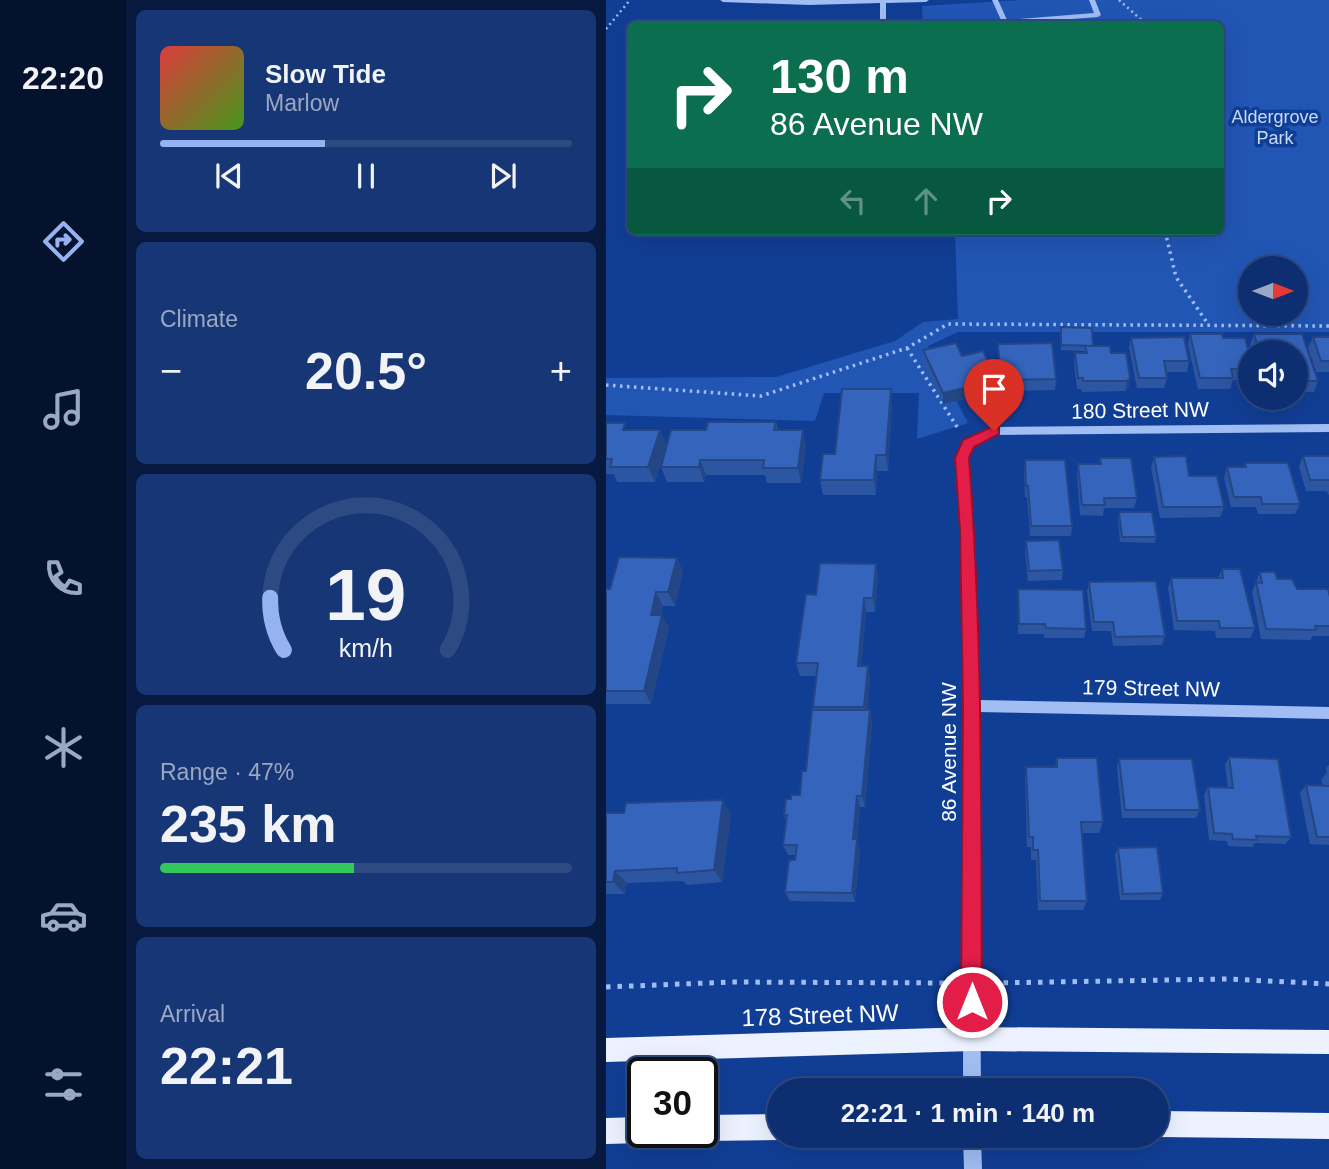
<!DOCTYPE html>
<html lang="en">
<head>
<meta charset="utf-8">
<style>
  :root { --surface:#0d2e70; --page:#163675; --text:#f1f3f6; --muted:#9aa8c3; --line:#2d4a83; --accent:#95b2f1 }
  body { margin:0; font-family:Arial,sans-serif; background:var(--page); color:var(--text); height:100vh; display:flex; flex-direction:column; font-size:26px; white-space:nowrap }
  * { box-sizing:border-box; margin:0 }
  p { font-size:23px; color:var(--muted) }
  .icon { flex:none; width:38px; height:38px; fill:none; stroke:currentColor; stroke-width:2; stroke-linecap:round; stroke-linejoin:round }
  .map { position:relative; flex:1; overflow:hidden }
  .side { display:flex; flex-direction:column; gap:10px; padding:10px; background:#07193e; width:480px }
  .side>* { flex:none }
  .guide { position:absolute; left:21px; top:21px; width:597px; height:214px; border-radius:10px; box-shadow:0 7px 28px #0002,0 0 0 2px var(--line); background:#0b6e4f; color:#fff; overflow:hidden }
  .needle { width:46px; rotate:90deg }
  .fabs { position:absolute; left:632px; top:256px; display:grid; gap:14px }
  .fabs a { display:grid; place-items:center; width:70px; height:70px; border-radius:50%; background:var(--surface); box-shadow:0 7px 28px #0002,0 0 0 2px var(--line); font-size:35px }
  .speed { position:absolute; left:21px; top:1057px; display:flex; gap:14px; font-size:35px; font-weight:700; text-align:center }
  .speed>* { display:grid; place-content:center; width:91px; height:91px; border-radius:50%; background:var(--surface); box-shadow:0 7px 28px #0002,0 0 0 2px var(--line); line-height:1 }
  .speed .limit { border:4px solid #111; border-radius:10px; background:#fff; color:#111 }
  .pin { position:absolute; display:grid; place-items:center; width:60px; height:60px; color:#fff; margin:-72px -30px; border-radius:50% 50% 50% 0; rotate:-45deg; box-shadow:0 0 7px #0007 }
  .pin .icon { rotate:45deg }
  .me { position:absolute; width:77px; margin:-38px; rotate:0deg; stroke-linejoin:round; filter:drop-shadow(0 0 5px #0008) }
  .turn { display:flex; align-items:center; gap:24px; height:147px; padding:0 28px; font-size:32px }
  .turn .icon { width:91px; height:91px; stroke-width:2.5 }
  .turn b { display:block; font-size:49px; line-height:60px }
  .lanes { display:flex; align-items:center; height:66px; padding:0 28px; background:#0003; justify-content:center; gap:35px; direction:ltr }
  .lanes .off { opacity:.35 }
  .big { font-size:52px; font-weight:800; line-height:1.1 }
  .side .tile { flex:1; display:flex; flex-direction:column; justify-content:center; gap:10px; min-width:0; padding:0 24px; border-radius:10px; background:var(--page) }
  .side .dial { align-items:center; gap:0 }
  .dial svg { height:182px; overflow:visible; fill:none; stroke:var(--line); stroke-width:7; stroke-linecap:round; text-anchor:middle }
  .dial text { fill:var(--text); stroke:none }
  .song { display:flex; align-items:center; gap:21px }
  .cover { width:84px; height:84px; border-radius:10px; background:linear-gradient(135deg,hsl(0 70% 55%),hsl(100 70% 35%)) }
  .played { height:7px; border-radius:4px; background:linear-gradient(90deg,var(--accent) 40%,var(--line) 40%) }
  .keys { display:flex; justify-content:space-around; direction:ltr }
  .heat { display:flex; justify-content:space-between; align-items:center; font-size:38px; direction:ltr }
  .charge { height:10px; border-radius:5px; background:linear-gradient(90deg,#34c759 47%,var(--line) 0) }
  .trip { position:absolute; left:161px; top:1078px; width:402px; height:70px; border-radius:35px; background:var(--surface); box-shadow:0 7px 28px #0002,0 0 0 2px var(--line); font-weight:800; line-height:70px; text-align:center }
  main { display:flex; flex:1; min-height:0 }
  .menu { display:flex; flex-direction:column; width:126px; justify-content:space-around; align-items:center; background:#05122d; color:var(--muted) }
  .menu .icon { width:49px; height:49px }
  .menu .current { color:var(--accent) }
  .menu b { font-size:32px; color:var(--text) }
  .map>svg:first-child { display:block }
  .green { fill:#2256b5; fill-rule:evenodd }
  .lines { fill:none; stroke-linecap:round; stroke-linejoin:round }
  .path-far2 { stroke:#a0bef3; stroke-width:2.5; stroke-dasharray:2 3.5; stroke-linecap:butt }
  .path-far1 { stroke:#a0bef3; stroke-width:3.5; stroke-dasharray:2.5 4.5; stroke-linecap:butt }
  .path { stroke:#a0bef3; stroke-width:5; stroke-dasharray:4.5 7; stroke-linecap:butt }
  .minor { fill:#a0bef3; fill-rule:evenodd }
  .major { fill:#ecf2ff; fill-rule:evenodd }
  .wall { fill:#2d56a2 }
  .shaded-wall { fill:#244684 }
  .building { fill:#3464bc; stroke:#244684; stroke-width:2 }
  .route { fill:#e11d48; stroke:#92132f; stroke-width:2 }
  .labels { text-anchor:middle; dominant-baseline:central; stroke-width:7; stroke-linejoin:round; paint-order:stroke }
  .far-park-label { font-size:18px; fill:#c7dbfe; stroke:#113e95 }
  .street-label { font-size:21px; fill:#fff; stroke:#113e95 }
  .near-street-label { font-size:24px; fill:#fff; stroke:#113e95 }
</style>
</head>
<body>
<main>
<nav class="menu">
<b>22:20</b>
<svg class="icon current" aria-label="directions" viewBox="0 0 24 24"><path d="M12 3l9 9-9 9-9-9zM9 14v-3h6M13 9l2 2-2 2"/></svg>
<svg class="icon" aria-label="music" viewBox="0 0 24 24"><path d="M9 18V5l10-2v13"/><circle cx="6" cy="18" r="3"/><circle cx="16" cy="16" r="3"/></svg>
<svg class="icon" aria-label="phone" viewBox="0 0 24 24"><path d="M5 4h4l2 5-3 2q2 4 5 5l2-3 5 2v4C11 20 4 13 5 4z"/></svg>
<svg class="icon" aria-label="climate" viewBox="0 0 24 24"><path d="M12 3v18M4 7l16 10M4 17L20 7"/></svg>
<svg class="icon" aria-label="car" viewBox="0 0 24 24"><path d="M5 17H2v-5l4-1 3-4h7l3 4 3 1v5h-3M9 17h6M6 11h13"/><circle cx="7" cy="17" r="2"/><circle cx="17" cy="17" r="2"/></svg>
<svg class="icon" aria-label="filters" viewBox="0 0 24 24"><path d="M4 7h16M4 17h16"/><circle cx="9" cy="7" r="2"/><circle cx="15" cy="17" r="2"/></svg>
</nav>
<section class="side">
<div class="tile">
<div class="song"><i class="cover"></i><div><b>Slow Tide</b><p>Marlow</p></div></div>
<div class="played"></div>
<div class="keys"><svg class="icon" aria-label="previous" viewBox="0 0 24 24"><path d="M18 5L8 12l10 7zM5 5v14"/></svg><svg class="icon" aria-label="pause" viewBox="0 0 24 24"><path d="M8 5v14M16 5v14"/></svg><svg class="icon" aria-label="next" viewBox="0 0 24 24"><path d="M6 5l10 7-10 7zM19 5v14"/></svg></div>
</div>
<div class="tile"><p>Climate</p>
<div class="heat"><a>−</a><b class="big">20.5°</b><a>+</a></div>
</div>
<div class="tile dial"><svg viewBox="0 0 100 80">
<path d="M14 69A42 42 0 1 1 86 69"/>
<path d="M14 69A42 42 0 0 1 8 46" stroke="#95b2f1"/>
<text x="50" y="56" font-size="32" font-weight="700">19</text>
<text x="50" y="72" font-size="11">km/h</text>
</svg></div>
<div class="tile"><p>Range · 47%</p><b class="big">235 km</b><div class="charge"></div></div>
<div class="tile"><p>Arrival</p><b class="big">22:21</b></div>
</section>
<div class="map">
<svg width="724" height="1169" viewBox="0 0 724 1169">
  <rect width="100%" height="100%" fill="#113e95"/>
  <path class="green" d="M415,0H723V332H352L322,346L362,423L311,439L313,393H218L209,421L0,415V378L170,377L289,341L317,322L352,319L349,231H614V24H317L316,6ZM644,268H690V313H644Z"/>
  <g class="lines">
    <path class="path-far2" d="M513,0L540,24
      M0,29L24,0"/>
    <path class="path-far1" d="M559,231L570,277L602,324
      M301,348L353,430
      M0,385L155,396L301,348L342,324L724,326"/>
    <path class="path" d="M386,983L621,979L724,984
      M0,987L126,982L346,983"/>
    <path class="minor" d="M114,0H323L320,2L280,3V24H274V3L203,5L117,2Z
      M386,0H392L401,20L488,13L483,0H489L495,15L492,17L399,24H364L367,22L395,20Z
      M724,424V432L390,435L366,446L362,458L367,530L372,700L724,707V719L372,712L375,1090H357L358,706L355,530L350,458L358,441L388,427Z
      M357,1136H375L376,1169H358Z"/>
    <path class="major" d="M366,1027L724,1030V1054L366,1051L0,1062V1038Z
      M551,1111L724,1113V1139L551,1137Z
      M173,1114V1136H182L173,1140L96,1141L87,1137L85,1132H96V1115Z
      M37,1117V1132H49L46,1139L37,1143L0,1144V1118Z"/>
  </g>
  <path class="wall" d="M455,327L487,346L505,353L524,378L522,389L519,391L476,392L475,389H471L468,364L469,353H478L479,351L455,350Z
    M584,334L617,338L644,357V380H627L624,389H592L582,345Z
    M648,334H696L712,381L708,392H690V352H646L644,345Z
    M707,337H724V372H710L702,348Z
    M525,338L583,361L581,372H560L561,378L558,388H531L523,348Z
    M392,344L450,379L449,390L394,391Z
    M317,350L356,356L389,374V385L372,389V396L337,404L317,361Z
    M286,404L282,471H271L270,495H217L214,480L229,454Z
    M170,422L172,430L200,445L195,483H161L159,475H100L98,482H61L55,467L100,430Z
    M0,423L22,430H54L60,445L49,482H11L8,474H0Z
    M697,456H724V498L721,491H700L693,467Z
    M548,457L583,476L618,507L614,517L554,518L545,467Z
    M494,458L531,498L528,508H498L497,516L474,515L471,474L472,464H493Z
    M419,460L466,526L465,536H424L421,497H419L418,471Z
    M639,463L694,504L689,514H652L650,507H625L618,478L621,467H638Z
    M513,512L550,537L549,543L514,542L512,518Z
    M420,541L457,570L456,580L422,581L419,552Z
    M71,558L77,572L69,606H57L55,615L63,628L45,704H0V589H4Z
    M270,564L272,578L269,612H260L255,666H262L264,679L261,710L266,723L259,807H254L251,839L254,850L249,902L184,901L179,892L189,855H182L177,845L180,821L178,815L185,799L194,795L200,771L210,676H194L190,663L210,595Z
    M616,569L649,628L644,638H610L609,631L568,630L562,588L565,578H612Z
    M654,572L691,589L724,597V636H707L704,640L655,639L646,592Z
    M483,582L559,636L556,645L507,646L505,631H486L481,592Z
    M412,589L480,629L478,638H438V634H412Z
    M623,757L685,837L679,844L649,843L646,847L622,846L621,841L603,840L598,795L602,787L622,788L619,765Z
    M451,758L497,822L493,833H475L481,901L477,910H432L430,860H425V847H421L419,778L420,767H449Z
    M513,759L594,810L590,818H516L511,767Z
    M724,764V845L704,844L694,793L700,785H717L715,780L721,772L720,768Z
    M0,813L125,814L116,882L81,885L77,881L21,883L19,894H0Z
    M512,848L557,893L554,900H514L509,855Z"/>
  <path class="shaded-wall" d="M389,374V385L372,389V396L337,404V393L368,379Z
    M524,378L522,389L519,391L521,381Z
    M285,389L286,404L282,471L280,455Z
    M54,430L60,445L49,482L42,467Z
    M197,430L200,445L195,483L192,468Z
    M270,455L271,471L270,495L268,480Z
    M94,460L100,475L98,482L93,467Z
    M71,558L77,572L69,606L62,592Z
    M270,564L272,578L269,612L267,598Z
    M50,592L57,606L52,628L45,615Z
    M258,598L260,612L254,679L252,666Z
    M56,615L63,628L45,704L38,691Z
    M262,666L264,679L261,720L258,707Z
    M264,710L266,723L259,807L256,796Z
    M251,796L254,807L250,850L247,839Z
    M117,800L125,814L116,882L108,870Z
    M251,839L254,850L249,902L246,893Z
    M9,871L21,883L19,894L7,882Z"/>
  <path class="building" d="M455,327L486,328L487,346L455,345Z
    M584,334H616L617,338H639L644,357V369H625L627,378H594Z
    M648,334H696L712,381H690V352H653Z
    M578,337L583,361H558L561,378H533L525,338Z
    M707,337H724V361H715Z
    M350,343L356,356L377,351L389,374L368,379L372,385L337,393L317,350Z
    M446,343L450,379L394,380L392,344Z
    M479,346H504L505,353H520L524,378L521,381H477V378H472L469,353H481Z
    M236,389H285L280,455H270L268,480H214L217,454H229Z
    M102,422H170L168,430H197L192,468H157L158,460H94L93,467H55L65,430H100Z
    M0,423H19L17,430H54L42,467H4L6,459H0Z
    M580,456L583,476H611L618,507H557L548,457Z
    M697,456H724V480H704Z
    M494,458H525L531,498H498L499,505H476L472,464H495Z
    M419,460H459L466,526H425L422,486H420Z
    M639,463H682L694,504H656L655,497H628L621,467H640Z
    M513,512H546L550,537H516Z
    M453,540L457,570L423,571L420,541Z
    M13,557L71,558L62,592H50L45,615H56L38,691H0V589H4Z
    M214,563L270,564L267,598H258L252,666H262L258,707H207L212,663H190L200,594L210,595Z
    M616,569H634L649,628H614L613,621H571L565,578H617Z
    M654,572H669L671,579H686L691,589H722L724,597V626H709L710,630L660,629L650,582L656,583Z
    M550,581L559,636L509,637L507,622H488L483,582Z
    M412,589L477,590L480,629L440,628L439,624H413Z
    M206,710H264L256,796H251L247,839H251L246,893L179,892L183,860H189L191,845H177L181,815H178L180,799H185V795H194L196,771H200Z
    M623,757L672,759L685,837L650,836L651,840L627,839L626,834L608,833L602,787L627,788Z
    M451,758H491L497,822H475L481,901H434L432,850H427V837H423L420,767H451Z
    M513,759H586L594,810H519Z
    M700,785L724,786V837H711Z
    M117,800L108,870L71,873V868L9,871L7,882H0V813H18L20,803Z
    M551,847L557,893L517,894L512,848Z"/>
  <path class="route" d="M388,426L393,427V434L368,447L363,458C377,639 375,820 376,1002L373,1009L366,1012L358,1009L355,1002L357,706L354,530L349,458L357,440Z"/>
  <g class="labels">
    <g class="far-park-label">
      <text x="669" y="117">Aldergrove<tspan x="669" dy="21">Park</tspan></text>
    </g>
    <g class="street-label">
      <text transform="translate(534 410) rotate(-1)">180 Street NW</text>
      <text transform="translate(545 688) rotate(1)">179 Street NW</text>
      <text transform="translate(342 752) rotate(-90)">86 Avenue NW</text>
    </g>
    <g class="near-street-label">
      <text transform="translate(214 1015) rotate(-2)">178 Street NW</text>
    </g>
  </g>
</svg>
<div class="fabs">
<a><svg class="needle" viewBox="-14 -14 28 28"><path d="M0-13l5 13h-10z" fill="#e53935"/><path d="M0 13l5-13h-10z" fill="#9aa8c3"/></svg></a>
<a><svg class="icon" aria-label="sound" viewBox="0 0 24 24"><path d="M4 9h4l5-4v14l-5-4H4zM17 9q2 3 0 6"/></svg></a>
</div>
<div class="speed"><div class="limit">30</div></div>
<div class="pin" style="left:388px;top:431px;background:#d93025"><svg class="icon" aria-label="arrive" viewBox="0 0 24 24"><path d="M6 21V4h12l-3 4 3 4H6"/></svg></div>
<svg class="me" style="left:366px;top:1002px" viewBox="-20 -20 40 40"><circle r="17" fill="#e11d48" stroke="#fff" stroke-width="3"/><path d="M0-11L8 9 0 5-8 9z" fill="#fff"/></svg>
<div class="trip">22:21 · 1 min · 140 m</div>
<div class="guide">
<div class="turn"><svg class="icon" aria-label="right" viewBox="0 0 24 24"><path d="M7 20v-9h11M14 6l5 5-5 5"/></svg><div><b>130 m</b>86 Avenue NW</div></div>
<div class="lanes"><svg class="icon off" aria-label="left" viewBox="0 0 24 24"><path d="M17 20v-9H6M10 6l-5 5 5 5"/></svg><svg class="icon off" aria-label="ahead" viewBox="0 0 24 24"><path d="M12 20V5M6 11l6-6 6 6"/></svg><svg class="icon" aria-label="right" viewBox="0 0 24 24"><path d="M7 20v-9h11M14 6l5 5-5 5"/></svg></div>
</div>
</div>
</main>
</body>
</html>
